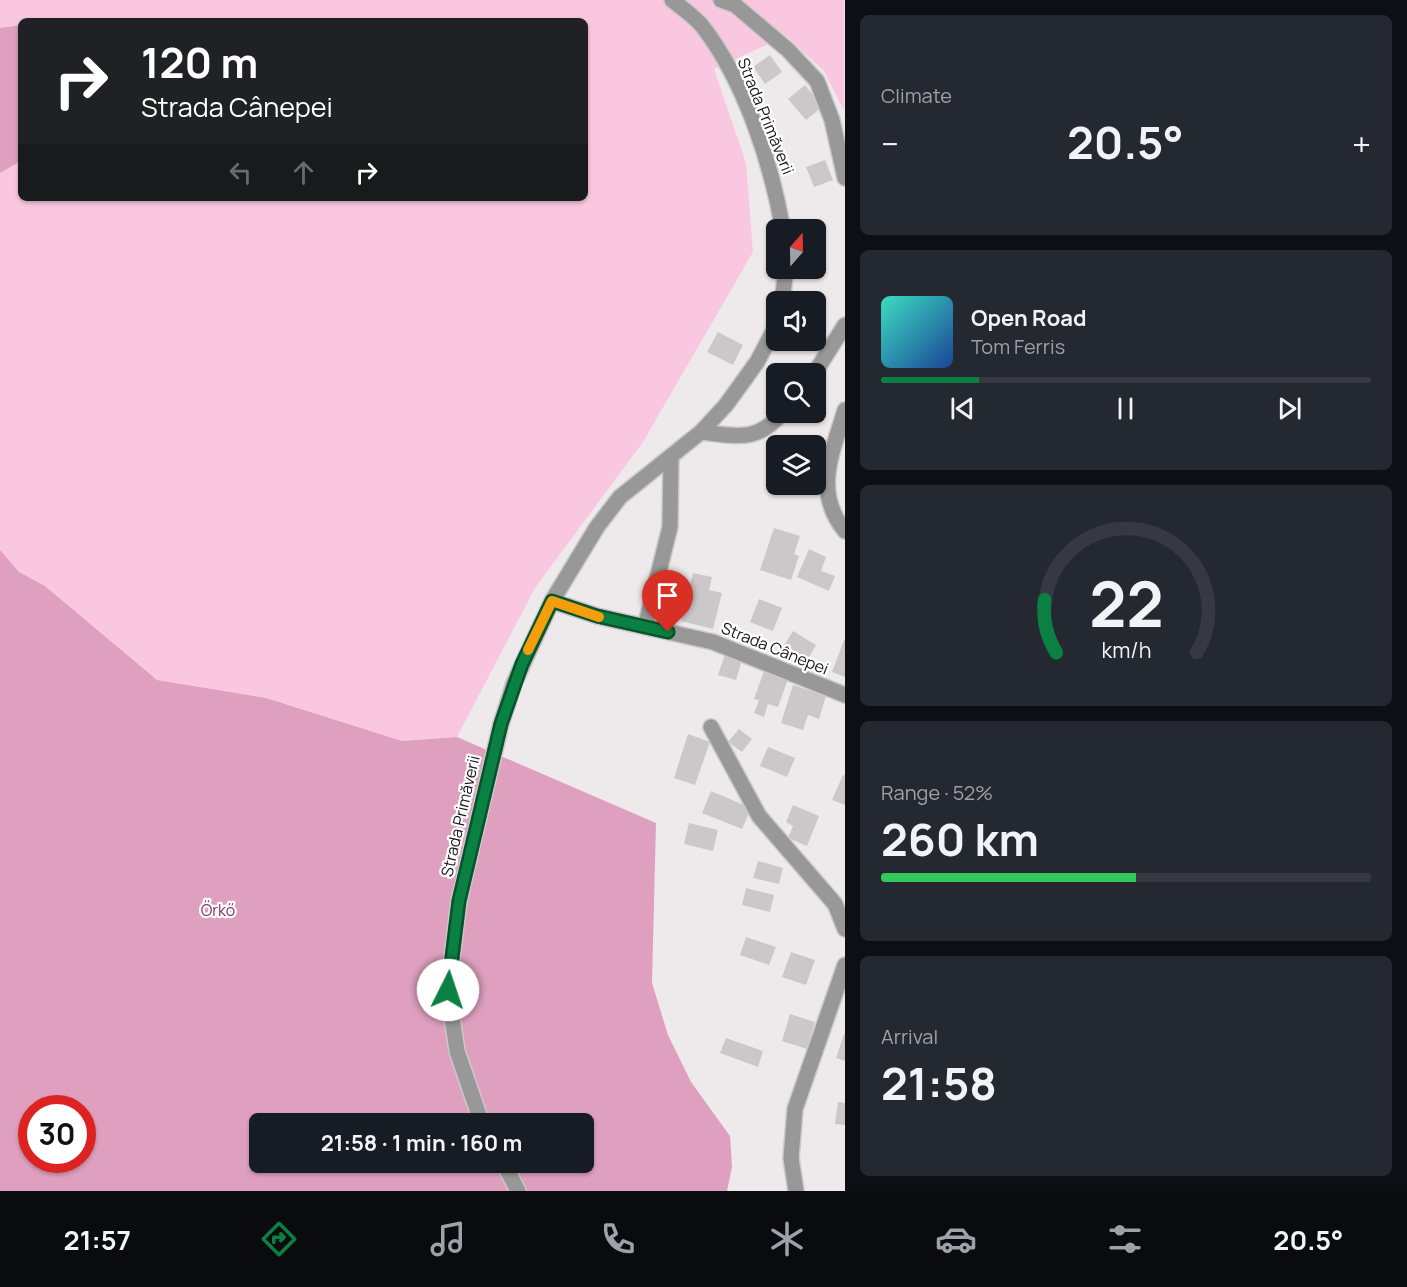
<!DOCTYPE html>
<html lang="en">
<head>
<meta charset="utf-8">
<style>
  :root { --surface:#171b24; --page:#242831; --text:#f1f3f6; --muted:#9ea1a6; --line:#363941; --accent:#0b8043 }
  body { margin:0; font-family:Manrope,sans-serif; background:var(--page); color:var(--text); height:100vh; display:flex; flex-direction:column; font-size:22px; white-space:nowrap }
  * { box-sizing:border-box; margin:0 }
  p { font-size:20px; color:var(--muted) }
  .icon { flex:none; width:33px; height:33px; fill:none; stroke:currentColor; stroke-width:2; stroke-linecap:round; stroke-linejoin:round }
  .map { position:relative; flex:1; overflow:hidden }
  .sheet { display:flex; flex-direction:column; gap:15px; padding:15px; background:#0d0f14; width:562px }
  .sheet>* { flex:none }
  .banner { position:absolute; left:18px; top:18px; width:570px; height:183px; border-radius:9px; box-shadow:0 2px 4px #0004; background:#202124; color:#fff; overflow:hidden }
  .needle { width:39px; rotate:20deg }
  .fabs { position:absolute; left:766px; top:219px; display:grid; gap:12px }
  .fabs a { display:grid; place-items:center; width:60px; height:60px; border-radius:9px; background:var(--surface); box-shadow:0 2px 4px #0004; font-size:30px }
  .speed { position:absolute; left:18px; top:1095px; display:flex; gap:12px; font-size:30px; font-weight:700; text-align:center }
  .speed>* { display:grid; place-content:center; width:78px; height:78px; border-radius:50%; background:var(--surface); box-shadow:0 2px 4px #0004; line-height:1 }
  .speed .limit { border:9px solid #d22; background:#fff; color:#111 }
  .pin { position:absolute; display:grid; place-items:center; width:51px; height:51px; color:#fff; margin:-62px -26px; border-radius:50% 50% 50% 0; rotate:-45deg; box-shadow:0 0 6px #0007 }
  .pin .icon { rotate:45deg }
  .me { position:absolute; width:66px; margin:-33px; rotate:4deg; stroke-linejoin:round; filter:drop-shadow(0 0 4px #0008) }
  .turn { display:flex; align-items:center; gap:21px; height:126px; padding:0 24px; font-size:27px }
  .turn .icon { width:78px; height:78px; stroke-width:2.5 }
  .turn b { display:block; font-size:42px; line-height:51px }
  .lanes { display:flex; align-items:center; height:57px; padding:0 24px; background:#0003; justify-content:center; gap:30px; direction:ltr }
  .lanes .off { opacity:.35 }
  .big { font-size:45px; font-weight:700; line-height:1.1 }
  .sheet .tile { flex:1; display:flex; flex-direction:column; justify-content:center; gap:9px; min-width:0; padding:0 21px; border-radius:9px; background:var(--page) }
  .sheet .dial { align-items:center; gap:0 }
  .dial svg { height:156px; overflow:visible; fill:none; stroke:var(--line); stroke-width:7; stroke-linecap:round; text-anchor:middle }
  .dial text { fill:var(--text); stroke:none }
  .song { display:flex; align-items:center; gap:18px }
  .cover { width:72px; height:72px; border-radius:9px; background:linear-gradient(135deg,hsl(170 70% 55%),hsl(220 70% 35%)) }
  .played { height:6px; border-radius:3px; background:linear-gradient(90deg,var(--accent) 20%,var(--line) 20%) }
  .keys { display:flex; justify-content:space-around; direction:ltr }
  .heat { display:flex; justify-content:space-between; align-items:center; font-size:33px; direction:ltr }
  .charge { height:9px; border-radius:4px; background:linear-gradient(90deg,#34c759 52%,var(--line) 0) }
  .trip { position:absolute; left:249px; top:1113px; width:345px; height:60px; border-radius:9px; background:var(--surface); box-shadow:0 2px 4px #0004; font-weight:700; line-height:60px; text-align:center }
  .tab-bar { display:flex; height:96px; justify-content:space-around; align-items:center; background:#090b0e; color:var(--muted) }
  .tab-bar .icon { width:42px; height:42px }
  .tab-bar .current { color:var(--accent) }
  .tab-bar b { font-size:27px; color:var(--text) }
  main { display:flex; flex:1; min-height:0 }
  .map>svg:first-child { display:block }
  .green { fill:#fac7e0 }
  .forest { fill:#dfa0bf; fill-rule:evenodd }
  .building { fill:#ccc8ca }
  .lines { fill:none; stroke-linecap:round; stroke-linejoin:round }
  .minor-casing { stroke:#cbc8ca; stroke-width:18 }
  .minor { stroke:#999898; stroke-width:15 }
  .route-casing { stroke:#07532c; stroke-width:15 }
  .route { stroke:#0b8043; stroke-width:10 }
  .slow { stroke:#f59e0b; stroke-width:10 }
  .labels { text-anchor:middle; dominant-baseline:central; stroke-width:4.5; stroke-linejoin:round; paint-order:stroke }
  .street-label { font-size:16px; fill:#161515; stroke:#fff }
  .park-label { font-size:16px; fill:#833862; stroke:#fff }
</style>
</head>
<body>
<main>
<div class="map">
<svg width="845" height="1191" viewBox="0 0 845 1191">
  <rect width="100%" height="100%" fill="#eeeaec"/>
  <path class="green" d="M0,0H844V111L824,71L786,36L714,69L746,163L753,252L643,442L535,588L457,737L402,741L266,698L157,680L45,586L19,572L0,550V173L21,161V198H585V21L69,19L21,21V25L0,28Z"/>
  <path class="forest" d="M21,25V161L0,173V28Z
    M0,550L19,572L45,586L157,680L266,698L402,741L457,737L656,823L652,983L668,1035L691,1082L730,1136L732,1167L727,1191H0ZM32,1108H82V1160H32ZM260,1124H584V1162H260Z"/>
  <path class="building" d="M770,55L782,72L765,84L753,67Z
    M805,85L822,107L806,120L788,99Z
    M825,160L833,180L814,187L806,167Z
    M718,332L743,345L733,365L707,352Z
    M774,528L800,536L794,554L799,556L791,580L760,570Z
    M809,549L826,557L821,571L835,576L829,591L797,577Z
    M693,573L712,577L709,590L722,593L713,629L681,621Z
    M759,599L782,608L773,631L750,622Z
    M793,631L816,645L807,661L783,647Z
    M844,640H845V677L832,672Z
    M725,654L742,660L736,680L718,675Z
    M764,671L788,679L778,707L768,704L764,717L754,713L759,700L754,699Z
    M793,685L826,696L819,719L808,715L803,730L781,723Z
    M739,729L752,739L742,752L728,742Z
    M688,734L710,742L695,785L674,778Z
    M768,747L795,758L787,777L760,766Z
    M843,775L845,776V805L832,800Z
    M711,791L751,808L742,829L702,813Z
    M793,805L819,816L807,846L788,838L793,826L786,822Z
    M689,823L718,830L713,851L684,844Z
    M758,861L783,868L779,884L753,878Z
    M746,888L774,895L770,912L742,905Z
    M746,937L776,947L769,965L740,955Z
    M791,952L815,960L806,985L782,977Z
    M790,1014L815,1022L807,1049L782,1041Z
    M844,1034H845V1061L836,1058Z
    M726,1038L763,1051L758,1067L720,1053Z
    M838,1102L845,1103V1125L835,1124Z"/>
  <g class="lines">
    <defs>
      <path id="minor" d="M672,0C682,8 695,17 703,27C745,82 771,162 783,230
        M721,0L735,5L788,50L817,81L832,120L845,178
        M782,302L786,268
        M814,374L845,325
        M845,410C832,454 813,492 845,531
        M701,432C737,436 757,443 783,412
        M552,601L597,616L713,642L845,695
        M645,627L670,527L671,456
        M711,727L759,816L835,904L845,929
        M482,1124L457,1051L448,990L459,901L501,724L514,683L552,601L597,527L620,497L701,432L726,405L757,362L774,330L777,319
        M503,1162L518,1191
        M796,1191L791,1158L795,1109L845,965"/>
    </defs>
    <use href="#minor" class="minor-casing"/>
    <use href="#minor" class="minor"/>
  </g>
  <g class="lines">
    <defs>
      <path id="route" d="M448,990L459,901L501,724L522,664L552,601L597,616L668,632"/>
    </defs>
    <use href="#route" class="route-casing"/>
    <use href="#route" class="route"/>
    <path class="slow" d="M528,650L552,601L599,617"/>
  </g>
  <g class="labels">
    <g class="street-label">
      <text transform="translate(766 116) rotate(68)">Strada Primăverii</text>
      <text transform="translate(775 648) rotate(22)">Strada Cânepei</text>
      <text transform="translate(460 816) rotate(-77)">Strada Primăverii</text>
    </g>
    <g class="park-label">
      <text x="218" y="910">Őrkő</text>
    </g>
  </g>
</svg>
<div class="fabs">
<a><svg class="needle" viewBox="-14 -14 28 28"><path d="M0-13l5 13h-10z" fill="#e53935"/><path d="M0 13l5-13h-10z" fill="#9ea1a6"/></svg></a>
<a><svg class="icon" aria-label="sound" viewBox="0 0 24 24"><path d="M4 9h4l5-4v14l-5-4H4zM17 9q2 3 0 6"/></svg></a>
<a><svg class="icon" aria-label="search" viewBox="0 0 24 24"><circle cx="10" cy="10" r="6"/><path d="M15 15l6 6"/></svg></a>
<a><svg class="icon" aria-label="layers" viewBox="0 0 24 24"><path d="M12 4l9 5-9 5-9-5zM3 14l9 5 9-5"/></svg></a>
</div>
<div class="speed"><div class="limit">30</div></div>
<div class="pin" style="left:668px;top:632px;background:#d93025"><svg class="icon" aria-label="arrive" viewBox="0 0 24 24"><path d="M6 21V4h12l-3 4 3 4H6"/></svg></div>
<svg class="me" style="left:448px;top:990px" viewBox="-20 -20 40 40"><circle r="19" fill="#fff"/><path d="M0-13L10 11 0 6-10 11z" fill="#0b8043"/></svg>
<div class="trip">21:58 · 1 min · 160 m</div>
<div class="banner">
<div class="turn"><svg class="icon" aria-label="right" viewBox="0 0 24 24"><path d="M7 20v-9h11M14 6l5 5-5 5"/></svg><div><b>120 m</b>Strada Cânepei</div></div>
<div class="lanes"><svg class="icon off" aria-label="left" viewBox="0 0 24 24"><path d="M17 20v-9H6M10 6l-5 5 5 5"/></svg><svg class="icon off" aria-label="ahead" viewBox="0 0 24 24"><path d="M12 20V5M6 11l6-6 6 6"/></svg><svg class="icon" aria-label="right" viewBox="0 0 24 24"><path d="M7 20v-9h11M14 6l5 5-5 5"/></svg></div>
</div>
</div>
<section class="sheet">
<div class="tile"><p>Climate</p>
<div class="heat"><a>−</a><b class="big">20.5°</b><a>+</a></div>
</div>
<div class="tile">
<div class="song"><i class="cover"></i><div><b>Open Road</b><p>Tom Ferris</p></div></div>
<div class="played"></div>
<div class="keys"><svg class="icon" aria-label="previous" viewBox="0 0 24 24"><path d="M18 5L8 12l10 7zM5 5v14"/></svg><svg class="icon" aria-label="pause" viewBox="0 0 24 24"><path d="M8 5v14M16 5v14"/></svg><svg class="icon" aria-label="next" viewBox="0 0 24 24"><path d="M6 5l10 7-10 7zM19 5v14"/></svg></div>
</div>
<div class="tile dial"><svg viewBox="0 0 100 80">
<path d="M14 69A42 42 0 1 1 86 69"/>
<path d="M14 69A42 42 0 0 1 8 42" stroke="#0b8043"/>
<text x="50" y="56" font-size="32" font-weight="700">22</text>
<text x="50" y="72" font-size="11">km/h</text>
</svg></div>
<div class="tile"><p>Range · 52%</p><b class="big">260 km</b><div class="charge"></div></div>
<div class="tile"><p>Arrival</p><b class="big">21:58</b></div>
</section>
</main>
<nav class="tab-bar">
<b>21:57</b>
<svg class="icon current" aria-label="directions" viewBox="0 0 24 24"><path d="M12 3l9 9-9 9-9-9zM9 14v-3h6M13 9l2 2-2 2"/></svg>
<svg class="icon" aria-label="music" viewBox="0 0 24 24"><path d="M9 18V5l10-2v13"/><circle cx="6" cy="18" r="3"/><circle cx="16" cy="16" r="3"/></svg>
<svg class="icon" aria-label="phone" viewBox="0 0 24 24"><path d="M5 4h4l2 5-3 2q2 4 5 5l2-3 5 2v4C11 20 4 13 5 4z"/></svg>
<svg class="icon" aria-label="climate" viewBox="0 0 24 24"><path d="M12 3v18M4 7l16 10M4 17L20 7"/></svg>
<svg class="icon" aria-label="car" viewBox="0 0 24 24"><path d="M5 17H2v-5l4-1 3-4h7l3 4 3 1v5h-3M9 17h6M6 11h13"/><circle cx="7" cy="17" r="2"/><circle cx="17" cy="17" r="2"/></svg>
<svg class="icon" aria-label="filters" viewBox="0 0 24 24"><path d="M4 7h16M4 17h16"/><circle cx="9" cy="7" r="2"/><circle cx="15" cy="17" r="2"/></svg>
<b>20.5°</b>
</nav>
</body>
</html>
